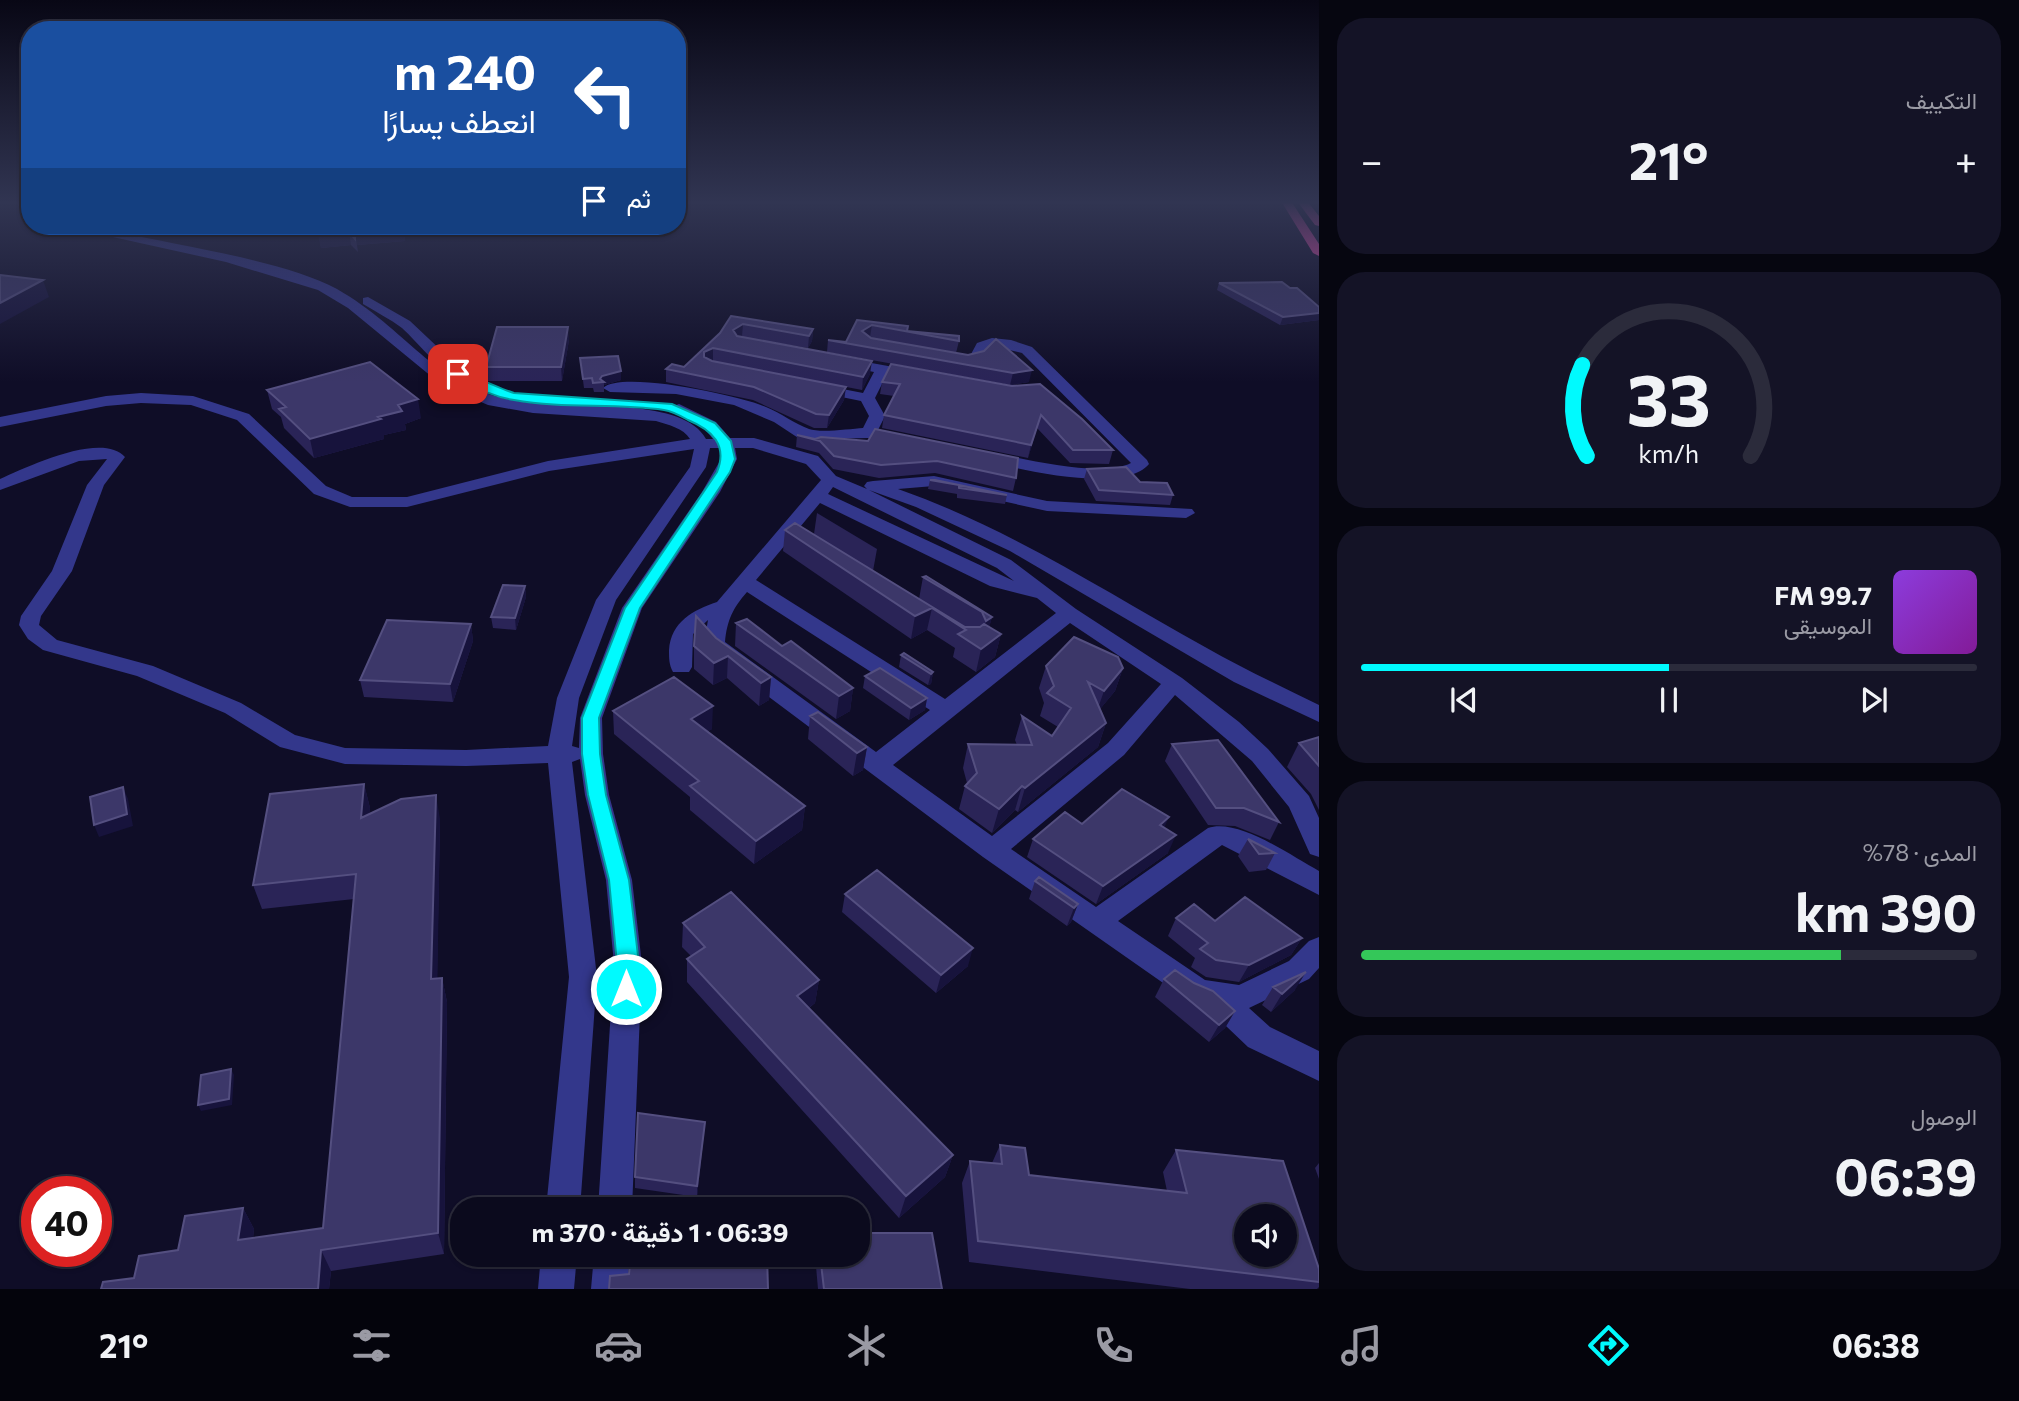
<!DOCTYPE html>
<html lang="ar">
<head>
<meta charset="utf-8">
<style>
  :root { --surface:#0b0a1d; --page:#141326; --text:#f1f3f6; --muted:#9a9aa4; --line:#2b2b3b; --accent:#00fafe }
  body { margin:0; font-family:Commissioner,Vazirmatn,sans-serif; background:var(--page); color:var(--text); direction:rtl; height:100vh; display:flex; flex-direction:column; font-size:26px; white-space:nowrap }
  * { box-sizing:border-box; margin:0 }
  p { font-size:23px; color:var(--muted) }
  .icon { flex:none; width:38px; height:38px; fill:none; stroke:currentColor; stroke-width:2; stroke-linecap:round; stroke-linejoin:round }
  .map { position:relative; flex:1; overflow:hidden; direction:ltr }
  .panel { display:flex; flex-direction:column; gap:18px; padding:18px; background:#060610; width:700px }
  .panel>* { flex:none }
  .banner { position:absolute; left:21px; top:21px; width:665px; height:214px; border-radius:28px; box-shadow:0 2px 5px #0004,0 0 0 2px var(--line); direction:rtl; background:#1a4fa0; color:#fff; overflow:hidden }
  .tools { position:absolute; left:1234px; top:1204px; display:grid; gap:14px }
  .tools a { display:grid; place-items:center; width:63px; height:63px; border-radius:50%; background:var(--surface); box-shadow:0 2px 5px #0004,0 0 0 2px var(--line); font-size:35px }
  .speed { position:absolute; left:21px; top:1176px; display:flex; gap:14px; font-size:35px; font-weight:700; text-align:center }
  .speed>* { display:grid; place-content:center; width:91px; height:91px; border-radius:50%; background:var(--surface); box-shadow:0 2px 5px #0004,0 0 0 2px var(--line); line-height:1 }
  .speed .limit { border:10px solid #d22; background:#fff; color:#111 }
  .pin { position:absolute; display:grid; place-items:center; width:60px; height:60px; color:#fff; margin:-30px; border-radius:14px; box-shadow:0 4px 10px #0006 }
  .me { position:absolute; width:77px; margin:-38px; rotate:0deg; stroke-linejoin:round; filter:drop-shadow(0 0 5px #0008) }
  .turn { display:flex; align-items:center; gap:24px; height:147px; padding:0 35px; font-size:32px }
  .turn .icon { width:91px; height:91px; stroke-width:2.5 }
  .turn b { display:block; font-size:49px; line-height:60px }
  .then { display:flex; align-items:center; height:66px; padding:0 35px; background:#0003; gap:14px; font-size:26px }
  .big { font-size:52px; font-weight:700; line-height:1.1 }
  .panel .widget { flex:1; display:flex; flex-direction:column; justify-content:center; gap:10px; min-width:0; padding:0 24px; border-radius:28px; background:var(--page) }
  .panel .dial { align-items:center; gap:0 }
  .dial svg { height:182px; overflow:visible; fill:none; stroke:var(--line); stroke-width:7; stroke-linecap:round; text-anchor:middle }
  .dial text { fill:var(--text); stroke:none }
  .song { display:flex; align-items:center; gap:21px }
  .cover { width:84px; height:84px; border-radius:10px; background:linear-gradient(135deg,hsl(270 70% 55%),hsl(290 70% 35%)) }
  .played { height:7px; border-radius:4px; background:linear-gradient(90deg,var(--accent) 50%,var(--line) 50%) }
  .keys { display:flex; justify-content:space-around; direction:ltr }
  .heat { display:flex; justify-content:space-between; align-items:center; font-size:38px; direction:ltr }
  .charge { height:10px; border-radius:5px; background:linear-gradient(90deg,#34c759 78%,var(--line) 0) }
  .trip { position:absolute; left:450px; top:1197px; width:420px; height:70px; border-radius:28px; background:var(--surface); box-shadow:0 2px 5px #0004,0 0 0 2px var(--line); font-weight:700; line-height:70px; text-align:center; direction:rtl }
  .menu { display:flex; height:112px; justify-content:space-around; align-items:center; background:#04040c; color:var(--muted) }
  .menu .icon { width:49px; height:49px }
  .menu .on { color:var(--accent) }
  .menu b { font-size:32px; color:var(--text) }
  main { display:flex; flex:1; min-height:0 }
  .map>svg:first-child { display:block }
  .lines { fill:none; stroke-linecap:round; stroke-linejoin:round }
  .minor { fill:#33378b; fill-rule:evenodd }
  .highway { fill:#ff4eb2; fill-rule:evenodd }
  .wall { fill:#2a2457 }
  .shaded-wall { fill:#17133c }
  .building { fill:#3c3769; stroke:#544f80; stroke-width:2; fill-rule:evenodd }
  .route { fill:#00fafe; stroke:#00a2a5; stroke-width:2 }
</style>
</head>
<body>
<main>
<section class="panel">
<div class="widget"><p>التكييف</p>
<div class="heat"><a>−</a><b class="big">21°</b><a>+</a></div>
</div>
<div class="widget dial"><svg viewBox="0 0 100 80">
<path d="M14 69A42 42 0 1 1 86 69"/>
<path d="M14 69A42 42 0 0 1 12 29" stroke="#00fafe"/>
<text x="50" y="56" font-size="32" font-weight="700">33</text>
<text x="50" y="72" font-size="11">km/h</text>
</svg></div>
<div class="widget">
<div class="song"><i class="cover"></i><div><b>99.7 FM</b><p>الموسيقى</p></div></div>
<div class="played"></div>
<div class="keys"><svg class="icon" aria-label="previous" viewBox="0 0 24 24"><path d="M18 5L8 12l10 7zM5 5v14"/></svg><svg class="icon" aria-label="pause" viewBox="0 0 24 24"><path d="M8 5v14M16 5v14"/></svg><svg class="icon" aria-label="next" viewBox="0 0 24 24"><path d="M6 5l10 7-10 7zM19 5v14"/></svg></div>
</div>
<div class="widget"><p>المدى · 78%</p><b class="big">390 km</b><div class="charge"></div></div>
<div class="widget"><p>الوصول</p><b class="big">06:39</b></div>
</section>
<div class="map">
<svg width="1319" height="1289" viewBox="0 0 1319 1289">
  <rect width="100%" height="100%" fill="#0f0d27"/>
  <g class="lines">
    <path class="minor" d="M17,201H27L30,218L21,214Z
      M63,226C93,225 123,233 152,239C205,250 291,264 337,289C417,335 435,396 541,404C581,408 685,398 706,439H713L704,428L674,412L671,409L674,406L679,404L716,422L730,438H754L818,456L836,476L867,489L864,486L867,482L873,481L934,476L1047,501L1192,509L1195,513L1186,518L1047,511L934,486L898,489C1007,527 1104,591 1205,647C1242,668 1280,686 1319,705V722L1234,682L1010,551L916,507L869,490L1011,560L1076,609L1182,678L1239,722L1268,749L1309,796L1319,818V857L1310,854L1289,807L1252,761L1175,695L1124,755L1011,849L1096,907L1208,828C1239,818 1291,856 1319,871V895L1222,845L1118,921L1205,980L1239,985L1289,961L1309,941L1319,937V968L1309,979L1249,1008L1270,1027L1319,1051V1081L1248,1047L1205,1006L1186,999L983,857L717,658L704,643L708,620L693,634L692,667L689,672H673C669,665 669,658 669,650C671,622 693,610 717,602L821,480L806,464L753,448H735L737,459L720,492L642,608L602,718L603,754L609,795L632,880L642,964L632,1209H598L614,964L606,880L585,795L580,759L572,762L597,977L580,1209H546L569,977L548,763L466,766L345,764L280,747L225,713L137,676L43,650L28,639L19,625L21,616L52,571L87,485L107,459L79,461L0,490V479C27,467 102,431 125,457L104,485L72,571L41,616L39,625L57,640L153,666L241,703L295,735L345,748L466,750L548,746L557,698L596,600L690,467L694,449L549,471L407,507H350L314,494L237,420L191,405L141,403L106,406L0,427V417L106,396L141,393L193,396L249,414L326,486L352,497H407L548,461L690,439C683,428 669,425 656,421L533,413L488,405L443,386L348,308L318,290L226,262ZM710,448H719L721,459L702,492L622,608L580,718L579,748L572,746L579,698L616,600L706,467ZM833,487L997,568L1014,581L828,494ZM820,503L990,586L1037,598L1056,613L945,699L756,580ZM747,592L930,710L876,752L725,642C727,620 733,608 747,592ZM1070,623L1161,684L1108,743L992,836L893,765Z
      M368,297L410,321L463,371L473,378L471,381C451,386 417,341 402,328C390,319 376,312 363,304V298Z
      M992,338L1011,340L1032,347L1147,460L1149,464C1123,495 1020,469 985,461L983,457L991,452C1023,459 1102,478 1131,463L1022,353L992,346L978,363H954L947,359L954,355L970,356L977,343Z
      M844,358L921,372L923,375L921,378L887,374L875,398L885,416L878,430L907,436L909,439L907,442L869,438L820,439L823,444L815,449L774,422L734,405L676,394L610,392L603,388C622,370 741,396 766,407C781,413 795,424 809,429C820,433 850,429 863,428L869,416L861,401L812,391L810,388L817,384L863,393L874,372L839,365V359Z
      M541,1255H577L574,1289H538Z
      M594,1255H630L627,1289H591Z"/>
    <path class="highway" d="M1281,201H1291L1319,244V256L1313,253Z
      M1297,201H1307L1319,216V226L1315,225Z"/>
  </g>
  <path class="wall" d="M317,226L403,228L405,241L357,245L358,252L351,245L321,248Z
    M1219,283L1290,288L1319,307V320L1280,325L1217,290Z
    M731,316L813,329L812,341L808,348L741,337L870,374L862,390L712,361L846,387L844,400L827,428H814L753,400L666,382V369L684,367L720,333Z
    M857,320L959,341L956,353L870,338L968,355L984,351L1029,382L1010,385L827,352L828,340L846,342Z
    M569,340L562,381H487L486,367Z
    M580,358L621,380L604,385V392H594L593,388H584Z
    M882,382L1012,386L1113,450L1109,464L1070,463L1037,428L1028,458L882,428L884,415L894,396L880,394Z
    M267,390L421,418L405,424L406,430L384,435V439L314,458L284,428L281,417L272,409Z
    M797,435L815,439L821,437L1016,478L1013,491L935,473L879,478L833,469L819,453L796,447Z
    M1087,469L1140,482L1173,495L1170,505L1096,501L1084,479Z
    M930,480H935L1007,495L1005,504L957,498V494L928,489Z
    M817,513L877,549L873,571L919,599L923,577L992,617L989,627L1001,634L995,657L976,672L953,657L955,648L927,630L911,639L783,551L785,530L814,534Z
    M525,586L526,597L516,630L493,628L491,617Z
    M736,623L782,646L853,688L850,711L836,719L735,646Z
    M471,624L473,641L453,702L364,697L360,680Z
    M716,638L771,677L769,700L759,706L727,678L713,685L694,669V646Z
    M901,655L933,672L931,684L928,685L899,667Z
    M1046,666L1123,668L1115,691L1100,709L1106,723L1098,747L1018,812L1015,810L992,833L959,809L965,786L967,783L963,768L968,744L1017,745L1015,740L1022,716L1052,736L1058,727L1040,716L1044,703L1039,688Z
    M865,676L927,698L925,710L909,720L863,688Z
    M613,711L712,729L708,731L805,806L802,830L754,864L690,810V797L614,734Z
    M810,716L867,747L863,770L853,776L808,739Z
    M1319,737V810L1311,794L1287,767L1299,743Z
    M1172,744L1279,822L1270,840L1235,826L1208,825L1165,761Z
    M364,784L370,808L369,814L440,819L437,979L442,978L447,1002L444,1254L331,1271L329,1289H101L134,1278L243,1208L254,1229L253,1238L323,1228L354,899L262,909L253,885Z
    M1082,824L1164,828L1168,853L1096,904L1027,857L1033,839Z
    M1248,839L1275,853L1266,870L1249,872L1238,856Z
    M1035,881L1078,904L1071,922L1067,926L1029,899Z
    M845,894L968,966L936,993L842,912Z
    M1176,918L1215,921L1302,938L1291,955L1239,982L1206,977L1191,967L1195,958L1168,936Z
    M683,923L819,980L815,1003L809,1008L953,1155L945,1177L899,1218L687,982V959L691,956L682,947Z
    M1164,979L1235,1011L1225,1028L1209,1042L1155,997Z
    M1273,987L1295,990L1271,1012L1262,1005Z
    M704,1133L697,1197L635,1188V1177Z
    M1000,1145L1029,1175L1167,1191L1163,1172L1176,1150L1319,1269V1287L1317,1289H1190L969,1262L962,1183L970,1161L992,1163Z
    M1319,1163V1179L1315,1168Z
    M815,1255H858L942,1289H818Z"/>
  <path class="shaded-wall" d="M403,228L405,241L357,245L358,252L355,232Z
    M349,232L351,245L321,248L318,235Z
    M43,280L49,297L0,324V303Z
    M1319,313V320L1280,325L1283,317Z
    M743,324L742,336L732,342L733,330Z
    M872,325L870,337L862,331Z
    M568,327L569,340L562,381L561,367Z
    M813,329L812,341L808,348L809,336Z
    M713,348V360L704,365V352Z
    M872,361L870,374L862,390L863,377Z
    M1032,370L1029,382L1010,385L1013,373Z
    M621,371V380L604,385V382L600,379L602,376Z
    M846,387L844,400L827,428L829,415Z
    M418,399L421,418L405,424L406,430L384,435V439L314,458L310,439L378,417L398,405Z
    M1041,415L1037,428L1028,458L1031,445Z
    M525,586L526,597L516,630L515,618Z
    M932,608L927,630L911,639L915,616Z
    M992,617L986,640L980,643L986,621Z
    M471,624L473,641L453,702L450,684Z
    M1001,634L995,657L976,672L981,649Z
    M728,656L727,678L713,685L714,663Z
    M1123,668L1115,691L1096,714L1104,691Z
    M933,672L931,684L928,685L931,674Z
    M771,677L769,700L759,706L761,683Z
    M853,688L850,711L836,719L839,696Z
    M927,698L925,710L909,720L911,708Z
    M713,706L712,729L691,742V719Z
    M1106,723L1098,747L1018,812L1025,788Z
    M867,747L863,770L853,776L857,753Z
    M364,784L370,808L367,841L361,818Z
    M1022,786L1015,810L992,833L999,809Z
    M123,787L128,799L133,826L99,837L94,825Z
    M436,795L440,819L437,1003L431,979Z
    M805,806L802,830L754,864L756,841Z
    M1169,817L1161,835L1160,825Z
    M1176,835L1168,853L1096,904L1103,886Z
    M1078,904L1071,922L1067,926L1074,908Z
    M1302,938L1291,955L1239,982L1249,965Z
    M973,948L968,966L936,993L941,975Z
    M1306,972L1295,990L1271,1012L1282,994Z
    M442,978L447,1002L444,1254L438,1233Z
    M819,980L815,1003L794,1019L797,996Z
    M1235,1011L1225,1028L1209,1042L1219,1025Z
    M231,1069L234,1075L232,1105L201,1111L198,1105Z
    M705,1122L704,1133L697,1197V1186Z
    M953,1155L945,1177L899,1218L906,1196Z
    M243,1208L254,1229L250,1261L238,1240Z
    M321,1250L331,1271L329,1289H318Z"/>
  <path class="building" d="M317,226H400L403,228L355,232V239L349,232L318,235Z
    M0,275L43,280L0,303Z
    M1282,282L1290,288H1297L1319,307V313L1283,317L1219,283Z
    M731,316L813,329L809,336L743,324L733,330L737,336L872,361L863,377L713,348L704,352V357L712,361L846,387L829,415L816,414L754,387L666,369L672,364L684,367L720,333Z
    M857,320L908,326L907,331L959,336V341L872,325L862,331L871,338L968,355L984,351L996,339L1032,370L1013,373L828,340L846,342Z
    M497,327H568L561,367H486Z
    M618,356L621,371L602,376L600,379L604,382L593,383L592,378L583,379L580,358Z
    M370,362L418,399L398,405L402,411L378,417L381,419L310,439L279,409L286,407L267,390Z
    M891,364L1012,386L1040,384L1082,419L1113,450H1073L1041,415L1031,445L884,415L900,384L882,382Z
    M875,429L1018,458L1016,478L937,461L881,465L834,456L820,441L797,435L815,439L821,437L868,441Z
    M1126,467L1140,482L1167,483L1173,495L1099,490L1087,469Z
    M930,480H935L1007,495L959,488V485Z
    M795,523L965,627H980L984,624L1001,634L981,649L958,634L966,630L932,608L915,616L785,530Z
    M926,576L992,617L986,621L982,612L923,577Z
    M503,585L525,586L515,618L491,617Z
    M696,616L716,638L771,677L761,683L728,656L714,663L694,646Z
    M747,619L782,646L791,641L853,688L839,696L736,623Z
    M387,620L471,624L450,684L360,680Z
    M1074,637L1118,657L1123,668L1104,691L1088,682L1106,723L1025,788L1022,786L999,809L965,786L977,773L968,744L1032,745L1022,716L1052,736L1071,708L1047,693L1054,686L1046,666Z
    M904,653L933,672L931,674L901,655Z
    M880,668L927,698L911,708L865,676Z
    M674,677L713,706L691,719L805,806L756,841L690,786L699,781L613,711Z
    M818,712L867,747L857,753L810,716Z
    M1319,737V766L1299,743Z
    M1218,740L1279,822L1244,808H1216L1172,744Z
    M364,784L361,818L401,799L436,795L431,979L442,978L438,1233L321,1250L318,1289H101L103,1282L134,1278L139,1256L178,1250L185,1216L243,1208L238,1240L323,1228L356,874L253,885L270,794Z
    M123,787L127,814L94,825L90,797Z
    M1122,789L1169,817L1160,825L1176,835L1103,886L1033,839L1065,812L1082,824Z
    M1248,839L1275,853L1259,854Z
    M877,870L973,948L941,975L845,894Z
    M1039,877L1078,904L1074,908L1035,881Z
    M731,892L819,980L797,996L953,1155L906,1196L687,959L705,947L683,923Z
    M1245,897L1302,938L1249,965L1216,960L1200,949L1208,943L1176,918L1194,904L1215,921Z
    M1175,970L1194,983L1213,991L1235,1011L1219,1025L1164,979Z
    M1306,972L1282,994L1273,987Z
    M231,1069L229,1099L198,1105L201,1075Z
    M638,1113L705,1122L697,1186L635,1177Z
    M1000,1145L1025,1148L1029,1175L1187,1193L1176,1150L1283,1161L1319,1269V1282L978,1241L970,1161L1002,1164ZM1246,1216H1284V1255H1246Z
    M616,1202L761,1209H616Z
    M858,1233H932L942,1289H824L820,1255H858Z
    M631,1255H767L768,1289H609L610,1276L629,1274Z"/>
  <linearGradient id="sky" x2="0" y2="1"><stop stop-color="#080715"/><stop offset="0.53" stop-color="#313552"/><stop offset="1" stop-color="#313552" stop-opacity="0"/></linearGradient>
  <rect width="1319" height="382" fill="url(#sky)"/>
  <path class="route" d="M454,372C465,371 500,389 514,393L672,404L715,423L731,441L735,459L730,472L640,608L599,718L600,754L606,795L629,880L639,964L638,989L634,996L626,999L619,996L615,989L617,964L609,880L588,795L582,754V718L625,608L717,472C728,445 712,430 688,420C681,416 672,411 664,410C614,403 563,409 514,400C493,397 473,386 454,377Z"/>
</svg>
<div class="tools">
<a><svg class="icon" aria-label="sound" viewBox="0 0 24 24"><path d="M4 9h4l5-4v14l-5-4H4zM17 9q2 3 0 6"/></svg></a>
</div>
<div class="speed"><div class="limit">40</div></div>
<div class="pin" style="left:458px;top:374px;background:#d93025"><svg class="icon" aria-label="arrive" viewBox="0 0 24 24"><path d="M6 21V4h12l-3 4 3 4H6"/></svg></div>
<svg class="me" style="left:626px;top:989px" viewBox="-20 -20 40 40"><circle r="17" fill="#00fafe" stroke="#fff" stroke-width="3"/><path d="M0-11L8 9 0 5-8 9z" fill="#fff"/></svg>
<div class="trip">06:39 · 1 دقيقة · 370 m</div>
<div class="banner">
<div class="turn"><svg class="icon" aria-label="left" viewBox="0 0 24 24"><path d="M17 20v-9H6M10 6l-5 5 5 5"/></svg><div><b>240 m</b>انعطف يسارًا</div></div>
<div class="then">ثم<svg class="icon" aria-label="arrive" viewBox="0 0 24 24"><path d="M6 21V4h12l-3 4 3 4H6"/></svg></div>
</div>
</div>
</main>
<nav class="menu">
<b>06:38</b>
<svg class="icon on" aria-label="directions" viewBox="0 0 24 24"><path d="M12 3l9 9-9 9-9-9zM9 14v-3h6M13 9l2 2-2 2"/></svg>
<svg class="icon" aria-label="music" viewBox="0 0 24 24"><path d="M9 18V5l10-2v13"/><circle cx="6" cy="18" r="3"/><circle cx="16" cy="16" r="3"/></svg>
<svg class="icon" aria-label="phone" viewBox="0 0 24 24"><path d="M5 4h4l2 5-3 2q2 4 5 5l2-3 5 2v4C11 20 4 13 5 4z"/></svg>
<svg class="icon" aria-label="climate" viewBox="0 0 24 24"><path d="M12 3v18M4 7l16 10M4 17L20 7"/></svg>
<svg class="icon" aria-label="car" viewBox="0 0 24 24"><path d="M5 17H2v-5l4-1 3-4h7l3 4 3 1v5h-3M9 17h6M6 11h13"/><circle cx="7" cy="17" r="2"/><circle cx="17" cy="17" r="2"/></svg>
<svg class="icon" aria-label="filters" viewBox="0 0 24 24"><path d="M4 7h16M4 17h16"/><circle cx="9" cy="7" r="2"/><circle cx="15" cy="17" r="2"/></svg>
<b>21°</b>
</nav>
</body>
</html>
